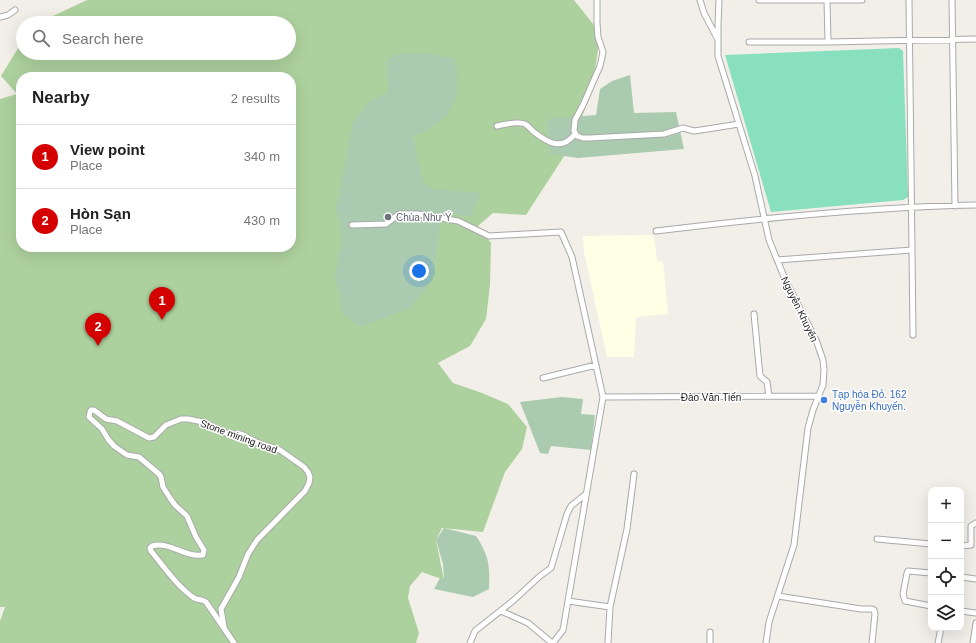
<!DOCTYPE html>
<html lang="en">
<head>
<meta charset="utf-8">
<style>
	body { margin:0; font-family:Arial,sans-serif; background:#f6f6f6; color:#222 }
	.controls { position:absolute; right:12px; bottom:12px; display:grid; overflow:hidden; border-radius:8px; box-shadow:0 4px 16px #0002 }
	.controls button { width:36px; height:36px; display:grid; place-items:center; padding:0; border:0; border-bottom:1px solid #e0e0e0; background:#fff; color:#222; font:20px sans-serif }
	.you { position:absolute; left:419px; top:271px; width:14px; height:14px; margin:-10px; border:3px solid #fff; border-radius:50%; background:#1a73e8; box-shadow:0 0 0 6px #1a73e833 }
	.badge { display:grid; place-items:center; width:26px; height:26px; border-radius:50%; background:#d40000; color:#fff; font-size:13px; font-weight:700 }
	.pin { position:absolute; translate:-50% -33px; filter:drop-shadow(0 1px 2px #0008) }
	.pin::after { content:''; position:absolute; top:21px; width:14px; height:12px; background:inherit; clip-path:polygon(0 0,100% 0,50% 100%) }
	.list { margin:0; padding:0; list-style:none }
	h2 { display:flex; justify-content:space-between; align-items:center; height:52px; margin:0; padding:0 16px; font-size:17px }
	h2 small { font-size:13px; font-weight:400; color:#767676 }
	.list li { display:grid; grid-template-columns:26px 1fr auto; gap:12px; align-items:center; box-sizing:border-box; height:64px; padding:0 16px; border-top:1px solid #e0e0e0 }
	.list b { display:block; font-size:15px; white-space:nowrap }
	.list p { margin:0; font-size:13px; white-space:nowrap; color:#767676 }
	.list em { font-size:13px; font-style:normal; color:#767676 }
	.icon { flex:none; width:22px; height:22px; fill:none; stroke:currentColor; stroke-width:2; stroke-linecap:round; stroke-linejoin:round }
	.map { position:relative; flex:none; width:976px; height:643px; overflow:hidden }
	.search { position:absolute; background:#fff; box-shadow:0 4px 16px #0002; left:16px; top:16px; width:280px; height:44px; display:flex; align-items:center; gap:10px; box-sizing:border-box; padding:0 14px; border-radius:22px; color:#767676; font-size:15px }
	.panel { position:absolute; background:#fff; box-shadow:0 4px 16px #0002; left:16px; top:72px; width:280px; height:180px; border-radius:16px }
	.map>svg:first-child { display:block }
</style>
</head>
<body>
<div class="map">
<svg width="976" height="643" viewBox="0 0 976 643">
	<rect width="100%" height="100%" fill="#f2efe9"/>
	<!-- education -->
	<path fill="#ffffe5" d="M 651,235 L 654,238 L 657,261 L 663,261 L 668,314 L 636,317 L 634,357 L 607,357 L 584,252 L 583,236 Z"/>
	<!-- forest -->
	<path fill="#add19e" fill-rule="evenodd" d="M 87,0 L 574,0 L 597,29 L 600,36 L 592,91 L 570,147 L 526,215 L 493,213 L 478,226 L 491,243 L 490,285 L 486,319 L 470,346 L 438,363 L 453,383 L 482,393 L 508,404 L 527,427 L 522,449 L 505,472 L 483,532 L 442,528 L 436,540 L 444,580 L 422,572 L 410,586 L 408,598 L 419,633 L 416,643 L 0,643 L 0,621 L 5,607 L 0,607 L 0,99 L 17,94 L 1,76 L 23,40 L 23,53 L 289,53 L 289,23 L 38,23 ZM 21,77 L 291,77 L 291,247 L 21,247 Z"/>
	<!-- cemetery -->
	<path fill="#aacbaf" d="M 425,53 L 453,58 L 458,73 L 456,98 L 446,116 L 430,129 L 413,136 L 423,183 L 433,189 L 480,193 L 471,217 L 446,212 L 439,228 L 437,251 L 430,283 L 410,308 L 360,327 L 343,314 L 335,275 L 342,237 L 336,207 L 344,171 L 353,122 L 368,103 L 388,92 L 387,60 C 398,52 413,54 425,53 Z
		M 630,75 L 634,113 L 676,112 L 684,149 L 578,158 L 550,154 L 547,119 L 596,115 L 600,89 L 612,81 Z
		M 562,397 L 583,399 L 581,414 L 595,415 L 591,450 L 551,446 L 548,454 L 540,453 L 520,402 Z
		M 444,528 L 476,536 C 489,556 490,565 489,589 L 473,597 L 434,589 L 440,578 L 444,579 L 443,564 L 436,540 Z"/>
	<!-- pitch -->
	<path fill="#88e0be" d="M 899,48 L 903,51 L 908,197 L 903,200 L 771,212 L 725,55 Z"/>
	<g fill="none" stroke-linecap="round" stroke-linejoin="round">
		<!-- minor casing -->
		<g stroke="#a9a9a9" stroke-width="7">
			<path id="minor" d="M 597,0 L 597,23 L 598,37 L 603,52 L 602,57 L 600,66 L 583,105 L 575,120 L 574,131 L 577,136 L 583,138 L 589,138 L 664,134 L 683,128 L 694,131 L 701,130 L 739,124
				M 700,0 L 704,13 L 717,38
				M 719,0 L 718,25 L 718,56 L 755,176 L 769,240 L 785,279 L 816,340 L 823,360 L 824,370 L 823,385 L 813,410 L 808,428 L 794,545 L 769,622 L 766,643
				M 759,0 L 862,0
				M 827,0 L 828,42
				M 909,0 L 913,335
				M 952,0 L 955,206
				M 0,17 L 8,15 L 15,10
				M 749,42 L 828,42 L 976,39
				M 497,126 C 505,124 517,121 525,124 C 529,126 531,130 534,132 C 548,143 562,151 575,134
				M 352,225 L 386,224 L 399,214 L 418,214 L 458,221 L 489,236 L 561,232 L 572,257 L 603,397 L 568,601 L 610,607 L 608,643
				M 656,231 C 762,218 869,207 976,205
				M 777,260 L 912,250
				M 754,314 L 760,376 L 767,382 L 769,396
				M 543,378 L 596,365
				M 603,397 L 819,396
				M 877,539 L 931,544
				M 961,546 L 971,545 L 971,526 L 976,523
				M 931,573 L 908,571 L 907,573 L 903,594 L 905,601 L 931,606
				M 961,577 L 976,579
				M 778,596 L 861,609 L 872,609 L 874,610 L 875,614 L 872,643
				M 610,607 L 627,529 L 634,474
				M 501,611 L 528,623 L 552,643
				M 961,611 L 976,613
				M 224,627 L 221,609 L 239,577 L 248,554 L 257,540 L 305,491 L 309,483 L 310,477 L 308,472 L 304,467 L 280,450 L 258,443 L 241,434 L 228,434 L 203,422 L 188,419 L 181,419 L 166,425 L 154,437 L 149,438 L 117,421 L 106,419 L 94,410 L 91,410 L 90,412 L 89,417 L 102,429 L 108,439 L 114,446 L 127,455 L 139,457 L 159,474 L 161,477 L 163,487 L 170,498 L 175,505 L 187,516 L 196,537 L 204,550 L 203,555 C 185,558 170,541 152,546 L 150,548 L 151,551 C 164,567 177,586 194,598 C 198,600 202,599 206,602 L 234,643
				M 710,632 L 710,643
				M 470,643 L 475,631 L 514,600 L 540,576 L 551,568 L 567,514 L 571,506 L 586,494
				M 553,643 L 563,630 L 568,601
				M 938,643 L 941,628
				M 973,643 L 976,623"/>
		</g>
		<!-- minor -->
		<use href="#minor" stroke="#fff" stroke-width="5"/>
	</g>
	<!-- markers -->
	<circle fill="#6b7280" stroke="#fff" stroke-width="1.5" cx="388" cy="217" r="4"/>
	<circle fill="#3f7fe0" stroke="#fff" stroke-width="1.5" cx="824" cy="400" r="4"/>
	<g text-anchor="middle" stroke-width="3" stroke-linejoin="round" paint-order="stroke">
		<!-- worship labels -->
		<g font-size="10" fill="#5b616d" stroke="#fff" text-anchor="start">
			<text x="396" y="221">Chùa Như Ý</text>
		</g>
		<!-- street labels -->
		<g font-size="10" fill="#222" stroke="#fff">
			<text transform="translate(800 309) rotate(64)" y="4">Nguyễn Khuyến</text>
			<text x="711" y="401">Đào Văn Tiến</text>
			<text transform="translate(239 436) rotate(20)" y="4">Stone mining road</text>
		</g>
		<!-- shop labels -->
		<g font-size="10" fill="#366cbe" stroke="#fff" text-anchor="start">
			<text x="832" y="398">Tạp hóa Đỏ. 162<tspan x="832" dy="12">Nguyễn Khuyến.</tspan></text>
		</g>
	</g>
</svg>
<div class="controls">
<button>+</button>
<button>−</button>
<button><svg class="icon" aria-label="locate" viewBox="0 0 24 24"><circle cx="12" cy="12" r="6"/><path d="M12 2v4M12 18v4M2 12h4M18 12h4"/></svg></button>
<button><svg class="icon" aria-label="layers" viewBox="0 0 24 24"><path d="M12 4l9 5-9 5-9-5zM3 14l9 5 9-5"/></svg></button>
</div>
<div class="you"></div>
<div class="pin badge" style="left:162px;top:320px">1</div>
<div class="pin badge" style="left:98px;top:346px">2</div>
<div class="search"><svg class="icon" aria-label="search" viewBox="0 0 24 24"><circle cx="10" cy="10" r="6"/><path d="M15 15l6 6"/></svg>Search here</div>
<section class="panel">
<h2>Nearby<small>2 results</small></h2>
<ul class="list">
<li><span class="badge">1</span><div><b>View point</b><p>Place</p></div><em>340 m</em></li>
<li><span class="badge">2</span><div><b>Hòn Sạn</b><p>Place</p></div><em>430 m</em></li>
</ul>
</section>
</div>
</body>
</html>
